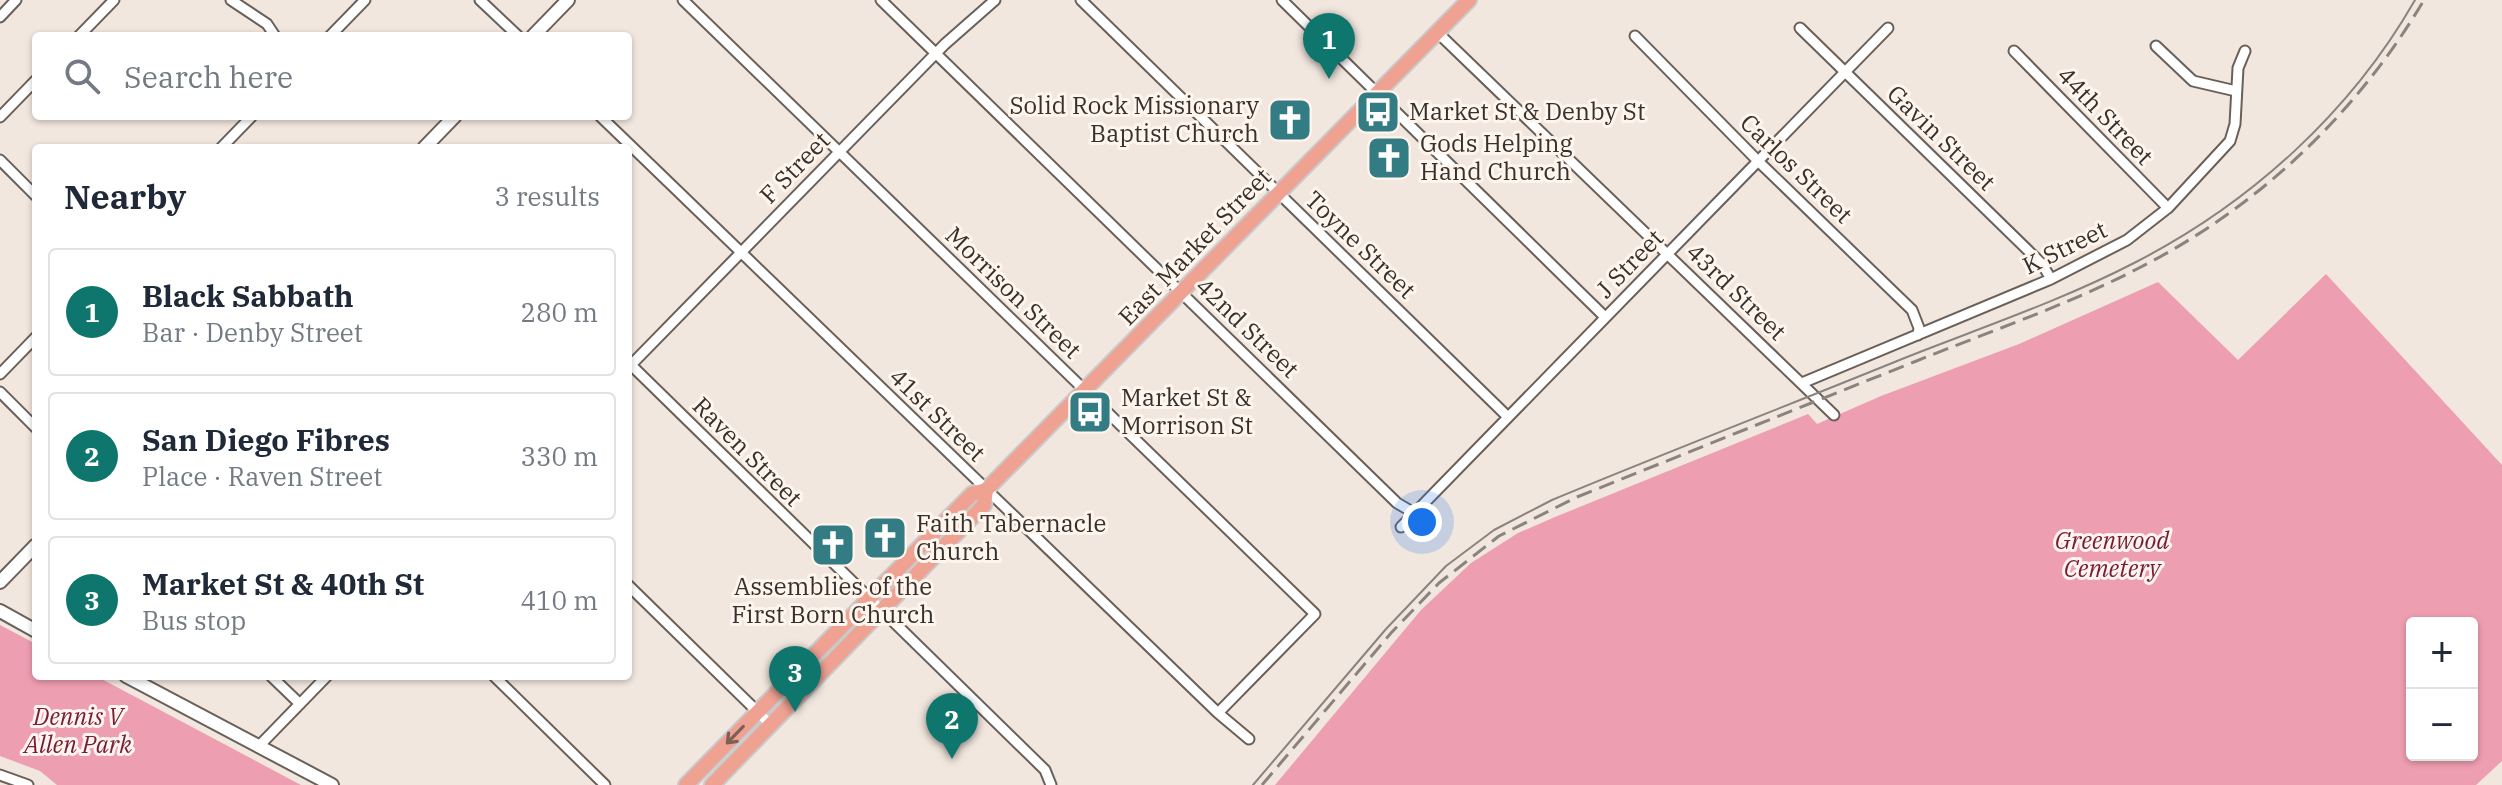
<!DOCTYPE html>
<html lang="en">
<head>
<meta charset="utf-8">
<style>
	body { margin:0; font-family:"IBM Plex Serif",serif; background:#f2f2f3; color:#1f2937 }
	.controls { position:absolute; right:24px; bottom:24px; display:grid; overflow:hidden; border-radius:8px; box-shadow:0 2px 6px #0004 }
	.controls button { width:72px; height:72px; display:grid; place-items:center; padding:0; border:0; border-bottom:2px solid #e0e1e3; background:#fff; color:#1f2937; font:40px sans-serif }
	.you { position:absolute; left:1422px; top:522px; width:28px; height:28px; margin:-20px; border:6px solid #fff; border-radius:50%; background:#1a73e8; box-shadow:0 0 0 12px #1a73e833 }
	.badge { display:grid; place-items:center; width:52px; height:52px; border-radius:50%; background:#0f766e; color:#fff; font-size:26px; font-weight:700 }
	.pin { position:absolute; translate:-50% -66px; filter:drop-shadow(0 2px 4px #0008) }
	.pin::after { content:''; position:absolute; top:42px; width:28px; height:24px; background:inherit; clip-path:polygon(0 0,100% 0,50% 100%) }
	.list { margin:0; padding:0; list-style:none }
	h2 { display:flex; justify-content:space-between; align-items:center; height:104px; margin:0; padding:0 32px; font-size:34px }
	h2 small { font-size:26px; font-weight:400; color:#747a83 }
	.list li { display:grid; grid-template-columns:52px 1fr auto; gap:24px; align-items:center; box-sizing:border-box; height:128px; margin:0 16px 16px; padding:0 16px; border:2px solid #e0e1e3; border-radius:8px }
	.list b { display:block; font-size:30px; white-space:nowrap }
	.list p { margin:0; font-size:26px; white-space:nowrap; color:#747a83 }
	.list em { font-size:26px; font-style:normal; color:#747a83 }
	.icon { flex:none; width:44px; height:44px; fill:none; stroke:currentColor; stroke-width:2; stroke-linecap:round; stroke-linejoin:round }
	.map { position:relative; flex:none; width:2502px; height:785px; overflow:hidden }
	.search { position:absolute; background:#fff; box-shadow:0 2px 6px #0004; left:32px; top:32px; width:600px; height:88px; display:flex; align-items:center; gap:20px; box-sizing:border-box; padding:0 28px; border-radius:8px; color:#747a83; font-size:30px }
	.panel { position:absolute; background:#fff; box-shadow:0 2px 6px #0004; left:32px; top:144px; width:600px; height:536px; border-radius:8px }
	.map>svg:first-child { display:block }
</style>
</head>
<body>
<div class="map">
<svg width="2502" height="785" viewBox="0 0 2502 785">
	<rect width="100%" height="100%" fill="#f2e7df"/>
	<!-- green -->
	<path fill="#ee9eb1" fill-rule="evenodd" d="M 2326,274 L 2502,465 L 2502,761 L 2476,785 L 1275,785 L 1421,610 L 1471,563 L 1518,533 L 1555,517 L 1808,414 L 1817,424 L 1881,396 L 2019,344 L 2158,282 L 2238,360 ZM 2412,623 L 2472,623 L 2472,755 L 2412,755 Z
		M 0,625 L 36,644 L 36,676 L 96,676 L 301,785 L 57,785 L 40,771 L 0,756 Z"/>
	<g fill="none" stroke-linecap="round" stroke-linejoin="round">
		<!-- minor casing -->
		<g stroke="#696059" stroke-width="13">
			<path id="minor" d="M 231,0 L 267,24 L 275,36
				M 480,0 L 518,36
				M 683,0 L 1315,614 L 1218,713
				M 881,0 L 1397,503 L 1414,513
				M 1081,0 L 1508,417
				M 1282,0 L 1605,317
				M 0,17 L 16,0
				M 1800,28 L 2042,264 L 2051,279
				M 1437,32 L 1834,415
				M 79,36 L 114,0
				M 330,36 L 365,0
				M 1635,36 L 1758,161 L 1912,310 L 1919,328 L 1918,335
				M 2156,46 L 2193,81 L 2236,91
				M 2014,51 L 2168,208
				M 600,116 L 1218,713 L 1249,739
				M 0,117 L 36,80
				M 221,148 L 252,116
				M 0,160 L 36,196
				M 628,362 L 1045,770 L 1051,785
				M 628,368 L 945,44 L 995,0
				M 0,374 L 36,337
				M 1802,383 L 2051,279 L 2127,240 L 2168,208 L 2230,141 L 2235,124 L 2238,68 L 2245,51
				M 0,392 L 36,428
				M 1401,527 L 1888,28
				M 628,585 L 771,725
				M 271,676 L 300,704
				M 494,676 L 605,785
				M 258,747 L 327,676
				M 0,775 L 28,785"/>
		</g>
		<!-- tertiary casing -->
		<g stroke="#696059" stroke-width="16">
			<path id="tertiary" d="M 533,36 L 568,0
				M 424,148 L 455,116
				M 0,582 L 36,545
				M 0,611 L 36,631
				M 126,676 L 332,785"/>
		</g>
		<!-- primary casing -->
		<g stroke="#cac9c9" stroke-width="18">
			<path id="primary" d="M 686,785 L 972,494 L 986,490 L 1469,0
				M 712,785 L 984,505 L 986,490"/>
		</g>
		<!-- minor -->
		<use href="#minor" stroke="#fff" stroke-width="9"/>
		<!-- tertiary -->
		<use href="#tertiary" stroke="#fff" stroke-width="12"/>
		<!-- primary -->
		<use href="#primary" stroke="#efa192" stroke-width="14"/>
		<!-- tram -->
		<path stroke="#8a837e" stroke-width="2" d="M 1253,785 L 1386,629 L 1446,566 L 1494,530 L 1552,500 C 1670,451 1789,405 1907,357 C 1983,327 2063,300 2136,262 C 2251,203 2351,112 2415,0"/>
		<!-- rail -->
		<path stroke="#8a837e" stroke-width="3" stroke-dasharray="16 8" stroke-linecap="butt" d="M 1262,785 L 1391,633 L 1439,583 L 1499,536 L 1577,497 C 1689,452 1801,407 1914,362 C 1988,332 2065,306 2137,269 C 2256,209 2356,115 2424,0"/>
	</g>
	<!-- one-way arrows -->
	<defs><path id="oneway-shaft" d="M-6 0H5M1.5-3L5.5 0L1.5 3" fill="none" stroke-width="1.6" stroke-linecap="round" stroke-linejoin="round" transform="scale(2)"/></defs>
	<use stroke="#7f5e56" href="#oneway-shaft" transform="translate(735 735) rotate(134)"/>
	<!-- icons -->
	<defs>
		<g id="bus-square" transform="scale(2.3)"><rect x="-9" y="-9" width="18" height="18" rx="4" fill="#347c84" stroke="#fff5ec"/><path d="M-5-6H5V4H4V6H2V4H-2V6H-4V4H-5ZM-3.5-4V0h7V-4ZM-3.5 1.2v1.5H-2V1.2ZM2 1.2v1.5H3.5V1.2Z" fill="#fff"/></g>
		<g id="church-square" transform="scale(2.3)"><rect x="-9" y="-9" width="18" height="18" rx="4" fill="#347c84" stroke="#fff5ec"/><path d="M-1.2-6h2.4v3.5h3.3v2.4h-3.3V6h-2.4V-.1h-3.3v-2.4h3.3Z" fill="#fff"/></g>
	</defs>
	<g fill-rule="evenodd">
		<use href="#bus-square" x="1378" y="112"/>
		<use href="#church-square" x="1290" y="120"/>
		<use href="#church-square" x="1389" y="158"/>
		<use href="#bus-square" x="1090" y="412"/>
		<use href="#church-square" x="885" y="538"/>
		<use href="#church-square" x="833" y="545"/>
	</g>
	<g text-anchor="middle" stroke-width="6" stroke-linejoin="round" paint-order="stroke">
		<!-- poi labels -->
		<g font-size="24" fill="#35312e" stroke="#fff5ec" text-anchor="start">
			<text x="1259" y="114" text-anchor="end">Solid Rock Missionary<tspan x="1259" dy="28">Baptist Church</tspan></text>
			<text x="1409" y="120">Market St &amp; Denby St</text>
			<text x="1420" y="152">Gods Helping<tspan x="1420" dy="28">Hand Church</tspan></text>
			<text x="1121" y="406">Market St &amp;<tspan x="1121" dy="28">Morrison St</tspan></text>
			<text x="916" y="532">Faith Tabernacle<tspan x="916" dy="28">Church</tspan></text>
			<text x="833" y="595" text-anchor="middle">Assemblies of the<tspan x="833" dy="28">First Born Church</tspan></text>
		</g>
		<!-- street labels -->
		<g font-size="24" fill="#35312e" stroke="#fff5ec">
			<text transform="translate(2105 116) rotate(46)" y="8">44th Street</text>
			<text transform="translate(1941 138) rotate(44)" y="8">Gavin Street</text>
			<text transform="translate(795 168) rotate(-46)" y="8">F Street</text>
			<text transform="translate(1796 169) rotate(44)" y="8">Carlos Street</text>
			<text transform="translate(1360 245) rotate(44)" y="8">Toyne Street</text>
			<text transform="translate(1195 247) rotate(-46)" y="8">East Market Street</text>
			<text transform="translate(2065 248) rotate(-26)" y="8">K Street</text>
			<text transform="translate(1630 264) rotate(-46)" y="8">J Street</text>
			<text transform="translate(1736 292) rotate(44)" y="8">43rd Street</text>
			<text transform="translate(1013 293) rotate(44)" y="8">Morrison Street</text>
			<text transform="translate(1247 328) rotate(44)" y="8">42nd Street</text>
			<text transform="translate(937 415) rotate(44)" y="8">41st Street</text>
			<text transform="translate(747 452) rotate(45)" y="8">Raven Street</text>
		</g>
		<!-- park labels -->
		<g font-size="24" font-style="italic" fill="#771c3c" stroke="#fff5ec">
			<text x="2112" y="549">Greenwood<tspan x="2112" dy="28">Cemetery</tspan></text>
			<text x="78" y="725">Dennis V<tspan x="78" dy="28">Allen Park</tspan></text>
		</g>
	</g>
</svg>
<div class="controls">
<button>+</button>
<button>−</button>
</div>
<div class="you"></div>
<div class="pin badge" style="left:1329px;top:79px">1</div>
<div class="pin badge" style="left:952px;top:759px">2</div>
<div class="pin badge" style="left:795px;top:712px">3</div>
<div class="search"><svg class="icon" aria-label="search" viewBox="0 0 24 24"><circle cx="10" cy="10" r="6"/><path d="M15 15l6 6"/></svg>Search here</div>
<section class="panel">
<h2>Nearby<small>3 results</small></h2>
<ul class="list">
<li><span class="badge">1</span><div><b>Black Sabbath</b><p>Bar · Denby Street</p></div><em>280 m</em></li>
<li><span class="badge">2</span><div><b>San Diego Fibres</b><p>Place · Raven Street</p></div><em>330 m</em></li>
<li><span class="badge">3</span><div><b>Market St &amp; 40th St</b><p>Bus stop</p></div><em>410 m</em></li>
</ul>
</section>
</div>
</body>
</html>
